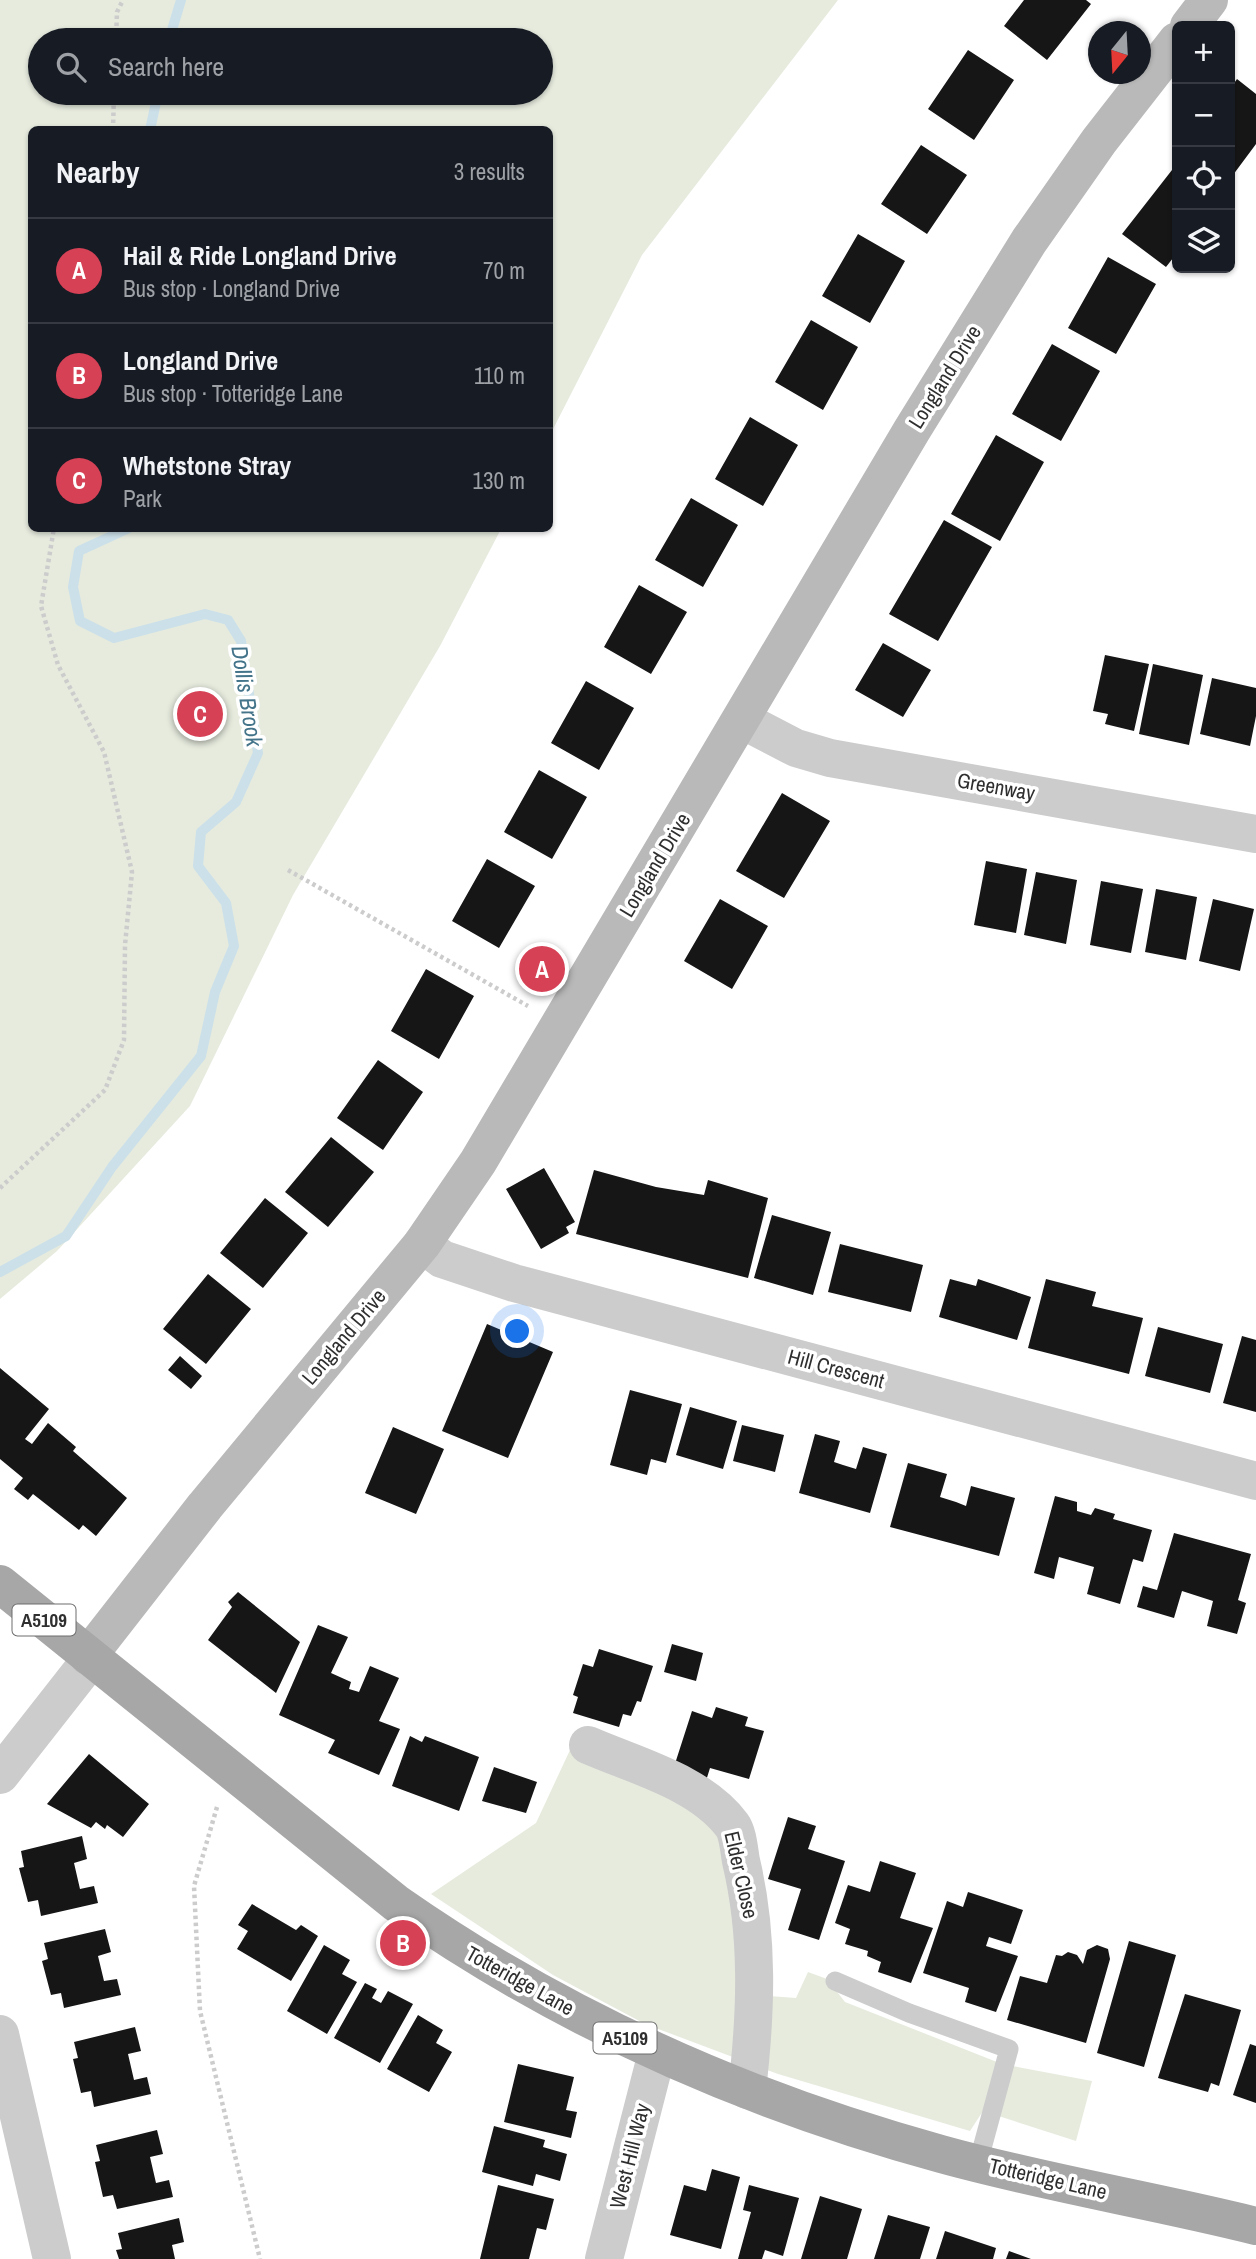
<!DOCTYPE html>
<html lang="en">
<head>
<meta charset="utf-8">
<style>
	body { margin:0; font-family:"Archivo Narrow",sans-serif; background:#20242c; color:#f1f3f6 }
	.controls { position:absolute; right:21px; top:21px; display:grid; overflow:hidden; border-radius:10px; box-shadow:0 2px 5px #0004 }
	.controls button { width:63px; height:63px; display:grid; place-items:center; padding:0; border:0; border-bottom:2px solid #363941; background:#171b24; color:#f1f3f6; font:35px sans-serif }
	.compass { position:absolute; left:1088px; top:21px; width:63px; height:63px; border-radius:50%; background:#171b24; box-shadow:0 2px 5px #0004; rotate:198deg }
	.you { position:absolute; left:518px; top:1332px; width:24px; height:24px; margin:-18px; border:5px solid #fff; border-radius:50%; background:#1a73e8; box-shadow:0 0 0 10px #1a73e833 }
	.badge { display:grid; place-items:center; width:46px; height:46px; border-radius:50%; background:#d64156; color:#fff; font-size:23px; font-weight:700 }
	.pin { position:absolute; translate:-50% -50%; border:4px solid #fff; box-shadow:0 2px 7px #0006 }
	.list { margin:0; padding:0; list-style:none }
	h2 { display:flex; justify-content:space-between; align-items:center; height:91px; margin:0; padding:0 28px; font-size:30px }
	h2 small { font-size:23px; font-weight:400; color:#9ea1a6 }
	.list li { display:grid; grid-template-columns:46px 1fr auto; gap:21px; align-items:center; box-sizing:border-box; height:105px; padding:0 28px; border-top:2px solid #363941 }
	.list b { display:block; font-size:26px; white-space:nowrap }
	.list p { margin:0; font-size:23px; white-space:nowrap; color:#9ea1a6 }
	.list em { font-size:23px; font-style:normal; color:#9ea1a6 }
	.icon { flex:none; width:38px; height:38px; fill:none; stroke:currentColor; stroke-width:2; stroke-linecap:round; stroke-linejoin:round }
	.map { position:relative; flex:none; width:1256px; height:2259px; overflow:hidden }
	.search { position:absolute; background:#171b24; box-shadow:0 2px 5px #0004; left:28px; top:28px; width:525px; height:77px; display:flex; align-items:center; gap:18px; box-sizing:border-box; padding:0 24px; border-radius:38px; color:#9ea1a6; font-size:26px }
	.panel { position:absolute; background:#171b24; box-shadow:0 2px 5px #0004; left:28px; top:126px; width:525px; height:406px; border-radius:10px }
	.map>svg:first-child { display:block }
</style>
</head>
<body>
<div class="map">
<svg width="1256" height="2259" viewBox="0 0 1256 2259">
	<rect width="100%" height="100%" fill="#fff"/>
	<!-- green -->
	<path fill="#e6ebde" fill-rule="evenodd" d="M 0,0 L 838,0 L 642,255 L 550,435 L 550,130 L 32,130 L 32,528 L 501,529 L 440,646 L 293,895 L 190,1106 L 57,1251 L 0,1299 ZM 40,40 L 541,40 L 541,93 L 40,93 Z
		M 570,1750 L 690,1802 L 719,1835 L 769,1996 L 796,1998 L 808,1972 L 827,1979 L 845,2002 L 1002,2064 L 1092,2081 L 1076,2141 L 983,2111 L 970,2131 L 778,2074 L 645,2024 L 553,1975 L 431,1894 L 536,1823 Z"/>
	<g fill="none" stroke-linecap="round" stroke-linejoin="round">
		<!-- stream -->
		<path stroke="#cce0e9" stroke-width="10" d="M 169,40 L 181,0
			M 150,130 L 158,93
			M 0,1272 L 66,1236 L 112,1167 L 201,1056 L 215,992 L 234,946 L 226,903 L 198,866 L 201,832 L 236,802 L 258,753 L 241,641 L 228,620 L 205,614 L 114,638 L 80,621 L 73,587 L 79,551 L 129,528"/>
	</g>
	<!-- building -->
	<path fill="#161616" d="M 1024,0 L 1086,0 L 1091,4 L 1047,60 L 1004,26 Z
		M 968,50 L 1014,80 L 974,140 L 928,109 Z
		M 1237,79 L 1256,94 L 1256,144 L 1230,179 L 1230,89 Z
		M 921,145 L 967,175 L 927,234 L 881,204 Z
		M 1172,170 L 1177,174 L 1177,253 L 1166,267 L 1122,234 Z
		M 858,234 L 905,261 L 870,323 L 822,296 Z
		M 1108,257 L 1156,284 L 1116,354 L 1068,328 Z
		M 811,320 L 858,347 L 823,410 L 775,382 Z
		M 1052,344 L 1100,371 L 1061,441 L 1012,414 Z
		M 750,417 L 798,445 L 763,506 L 715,479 Z
		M 996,435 L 1044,462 L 1000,541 L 951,514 Z
		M 691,498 L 738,525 L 703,587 L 655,560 Z
		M 944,520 L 992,547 L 938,641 L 889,614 Z
		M 639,585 L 687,612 L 651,674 L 604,647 Z
		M 883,643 L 931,670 L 903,717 L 855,690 Z
		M 1105,655 L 1149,664 L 1134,731 L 1105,724 L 1108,714 L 1093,711 Z
		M 1153,664 L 1203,675 L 1189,745 L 1139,734 Z
		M 1212,678 L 1256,688 L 1256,716 L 1250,746 L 1200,734 Z
		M 586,681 L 634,708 L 599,770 L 551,743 Z
		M 539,770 L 587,797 L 552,859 L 504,832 Z
		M 782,793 L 830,821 L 784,898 L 736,871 Z
		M 487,859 L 535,886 L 499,948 L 452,921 Z
		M 986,861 L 1027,869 L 1016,933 L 974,925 Z
		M 1036,872 L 1077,880 L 1066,944 L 1024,935 Z
		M 1101,881 L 1143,889 L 1131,953 L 1090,945 Z
		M 1156,889 L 1197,897 L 1186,960 L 1145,952 Z
		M 720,899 L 768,926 L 732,989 L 684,961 Z
		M 1213,899 L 1254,909 L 1240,971 L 1199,961 Z
		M 426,969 L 474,996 L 439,1059 L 391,1031 Z
		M 378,1060 L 423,1092 L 383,1150 L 337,1118 Z
		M 331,1137 L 374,1172 L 328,1227 L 285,1192 Z
		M 544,1168 L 575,1222 L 566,1227 L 569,1233 L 541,1249 L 506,1189 Z
		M 594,1170 L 656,1187 L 704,1195 L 708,1180 L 768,1198 L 748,1278 L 576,1234 Z
		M 265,1198 L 308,1233 L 263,1288 L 220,1253 Z
		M 772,1215 L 831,1232 L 813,1295 L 754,1278 Z
		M 840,1244 L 923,1265 L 911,1312 L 828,1292 Z
		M 208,1274 L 251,1309 L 206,1364 L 163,1329 Z
		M 950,1279 L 976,1286 L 978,1279 L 1031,1297 L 1017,1340 L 939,1317 Z
		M 1046,1279 L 1096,1292 L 1092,1306 L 1143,1318 L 1129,1374 L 1028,1348 Z
		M 487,1324 L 553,1352 L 508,1458 L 442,1431 Z
		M 1158,1327 L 1223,1344 L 1210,1393 L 1145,1376 Z
		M 1242,1336 L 1256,1340 L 1256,1412 L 1223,1403 Z
		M 180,1356 L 202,1376 L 191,1389 L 168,1370 Z
		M 0,1368 L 49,1409 L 25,1439 L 32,1444 L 48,1423 L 76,1447 L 73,1451 L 127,1498 L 96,1536 L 83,1525 L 79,1530 L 33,1494 L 28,1500 L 14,1489 L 23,1478 L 0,1459 Z
		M 630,1390 L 682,1404 L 666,1463 L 651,1459 L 647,1475 L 610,1465 Z
		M 690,1407 L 737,1421 L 723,1469 L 676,1455 Z
		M 742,1425 L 784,1435 L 775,1472 L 733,1461 Z
		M 393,1427 L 444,1449 L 416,1514 L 365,1493 Z
		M 815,1434 L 840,1441 L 834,1462 L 843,1465 L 856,1469 L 863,1447 L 887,1454 L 870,1513 L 799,1493 Z
		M 908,1463 L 947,1474 L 940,1497 L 956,1502 L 966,1506 L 971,1486 L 1015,1498 L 999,1556 L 890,1527 Z
		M 1055,1496 L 1077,1502 L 1077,1511 L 1091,1515 L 1095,1508 L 1115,1514 L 1113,1519 L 1152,1530 L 1143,1562 L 1133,1559 L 1120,1604 L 1087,1594 L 1094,1567 L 1059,1557 L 1054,1579 L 1034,1573 Z
		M 1174,1533 L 1251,1554 L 1238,1600 L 1246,1603 L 1237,1634 L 1207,1626 L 1213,1601 L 1182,1591 L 1174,1618 L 1137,1607 L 1143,1586 L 1157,1590 Z
		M 238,1592 L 300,1642 L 276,1693 L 208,1640 L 232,1607 L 228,1602 Z
		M 318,1625 L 348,1637 L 331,1673 L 351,1682 L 349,1689 L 359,1692 L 370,1666 L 399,1678 L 379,1721 L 400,1729 L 379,1775 L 328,1753 L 335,1740 L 279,1715 Z
		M 672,1644 L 703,1653 L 696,1681 L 664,1672 Z
		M 599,1649 L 653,1666 L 641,1702 L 637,1701 L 631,1716 L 623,1714 L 619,1727 L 573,1713 L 578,1697 L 573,1695 L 583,1664 L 593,1667 Z
		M 716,1707 L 748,1717 L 745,1726 L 764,1731 L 749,1779 L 710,1768 L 705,1784 L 672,1773 L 692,1711 L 712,1718 Z
		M 410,1736 L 422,1742 L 425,1736 L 479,1757 L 459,1811 L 392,1786 Z
		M 89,1754 L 149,1804 L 123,1837 L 107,1825 L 105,1829 L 96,1822 L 91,1828 L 47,1804 Z
		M 494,1767 L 537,1782 L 526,1813 L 482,1801 Z
		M 788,1817 L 816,1826 L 808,1849 L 845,1861 L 819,1940 L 788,1930 L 801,1889 L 768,1879 Z
		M 82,1836 L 87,1859 L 74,1863 L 80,1889 L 94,1886 L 98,1903 L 41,1916 L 38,1900 L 28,1902 L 19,1868 L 24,1867 L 21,1851 Z
		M 880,1861 L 916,1873 L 900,1918 L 933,1928 L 911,1983 L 878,1972 L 881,1962 L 867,1956 L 868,1951 L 845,1944 L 850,1929 L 835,1923 L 848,1885 L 870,1892 Z
		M 968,1892 L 1023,1910 L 1011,1944 L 989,1937 L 986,1946 L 1018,1956 L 996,2012 L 965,2002 L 969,1988 L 923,1973 L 947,1901 L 963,1907 Z
		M 252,1904 L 296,1930 L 301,1925 L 318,1936 L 291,1981 L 237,1949 L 248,1931 L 238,1925 Z
		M 105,1929 L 111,1952 L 98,1956 L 104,1981 L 117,1979 L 121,1995 L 64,2008 L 61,1993 L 51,1995 L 42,1961 L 48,1959 L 44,1943 Z
		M 1129,1941 L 1176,1955 L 1144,2067 L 1097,2053 Z
		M 324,1945 L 350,1960 L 342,1974 L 357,1982 L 327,2034 L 287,2011 Z
		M 1097,1945 L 1108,1949 L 1110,1959 L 1086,2043 L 1007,2020 L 1020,1976 L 1047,1983 L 1056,1955 L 1062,1956 L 1068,1952 L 1077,1955 L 1083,1964 L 1087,1950 Z
		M 365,1983 L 377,1989 L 372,1998 L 381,2003 L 388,1991 L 413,2004 L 380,2063 L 334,2038 Z
		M 1185,1994 L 1241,2010 L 1219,2086 L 1211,2083 L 1208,2092 L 1158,2078 Z
		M 418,2015 L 443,2030 L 436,2043 L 452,2052 L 429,2092 L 387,2069 Z
		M 135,2027 L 141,2051 L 128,2054 L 134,2080 L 147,2077 L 151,2094 L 94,2107 L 91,2091 L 81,2093 L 73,2059 L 78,2058 L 74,2042 Z
		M 1250,2044 L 1256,2046 L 1256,2103 L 1233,2095 Z
		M 518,2064 L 574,2077 L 566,2110 L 577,2112 L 571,2138 L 504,2122 Z
		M 494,2126 L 545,2140 L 543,2147 L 567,2154 L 560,2181 L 536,2174 L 533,2186 L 482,2172 Z
		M 157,2130 L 163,2154 L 150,2157 L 156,2183 L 169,2180 L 173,2197 L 117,2209 L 113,2195 L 103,2197 L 95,2162 L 100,2161 L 96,2145 Z
		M 712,2169 L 740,2177 L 721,2249 L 670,2235 L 684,2185 L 706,2191 Z
		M 498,2185 L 554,2199 L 546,2230 L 537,2228 L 529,2259 L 480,2259 Z
		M 749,2185 L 799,2198 L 783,2256 L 765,2250 L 762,2259 L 738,2259 L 751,2212 L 743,2210 Z
		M 820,2196 L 862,2209 L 847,2259 L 801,2259 Z
		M 888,2215 L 930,2227 L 920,2259 L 874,2259 Z
		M 179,2218 L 184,2242 L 172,2245 L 175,2259 L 119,2259 L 116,2250 L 122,2249 L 118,2233 Z
		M 945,2231 L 996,2248 L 993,2259 L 936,2259 Z
		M 1009,2251 L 1031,2259 L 1006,2259 Z"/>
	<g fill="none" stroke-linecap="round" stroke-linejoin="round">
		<!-- path -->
		<path stroke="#ccc" stroke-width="4.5" stroke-dasharray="3.5 3.5" stroke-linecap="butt" d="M 116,40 L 117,12 L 123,0
			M 113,130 L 114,93
			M 288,870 L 528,1006
			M 0,1188 L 105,1090 L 124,1040 L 125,945 L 132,872 L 104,752 L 58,665 L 41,606 L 54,528
			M 217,1807 L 194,1886 L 200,2011 L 260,2259"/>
		<!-- lane -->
		<path stroke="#ccc" stroke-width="19" d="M 835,1981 L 909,2013 L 1009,2049 L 978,2163"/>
		<!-- street -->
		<path stroke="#ccc" stroke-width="38" d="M 742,720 L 796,748 L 830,758 L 1256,834
			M 422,1244 L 442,1259 L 514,1283 L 1256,1481
			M 588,1745 C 636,1766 700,1782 732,1825 C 738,1833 739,1850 741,1861 C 759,1936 756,2013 747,2090
			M 0,1775 L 91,1659
			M 0,2034 L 52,2259
			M 604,2259 L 657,2053"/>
		<!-- secondary -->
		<path stroke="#b9b9b9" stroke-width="38" d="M 1189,26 L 1209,0
			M 88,1656 L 205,1506 L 422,1244 L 478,1162 L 912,430 L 1029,241 L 1099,141 L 1177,41"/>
		<!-- primary -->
		<path stroke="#a7a7a7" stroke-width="38" d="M 0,1584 L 396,1903 C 562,2019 747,2101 941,2154 C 1045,2183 1152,2200 1256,2226"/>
	</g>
	<g text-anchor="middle" stroke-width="7" stroke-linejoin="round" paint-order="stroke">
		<!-- shield labels -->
		<g fill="#fff" stroke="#6d6d6d" stroke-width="2">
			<rect x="12.5" y="1604.5" width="63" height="31" rx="5"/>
			<rect x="593.5" y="2022.5" width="63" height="31" rx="5"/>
		</g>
		<g font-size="19" font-weight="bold" fill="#2f2f2f">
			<text x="44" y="1627">A5109</text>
			<text x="625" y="2045">A5109</text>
		</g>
		<!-- street labels -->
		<g font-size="21" fill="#2f2f2f" stroke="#fff">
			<text transform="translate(945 377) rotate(-58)" y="7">Longland Drive</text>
			<text transform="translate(996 787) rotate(10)" y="7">Greenway</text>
			<text transform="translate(655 865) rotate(-59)" y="7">Longland Drive</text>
			<text transform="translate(344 1337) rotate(-50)" y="7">Longland Drive</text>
			<text transform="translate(836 1369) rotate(15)" y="7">Hill Crescent</text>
			<text transform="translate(741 1875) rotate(77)" y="7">Elder Close</text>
			<text transform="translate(520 1981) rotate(29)" y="7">Totteridge Lane</text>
			<text transform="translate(630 2156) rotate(-76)" y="7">West Hill Way</text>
			<text transform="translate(1048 2179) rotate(13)" y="7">Totteridge Lane</text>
		</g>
		<!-- water labels -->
		<g font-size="23" font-style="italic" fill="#44748a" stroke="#fff">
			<text transform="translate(247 696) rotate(81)" y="8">Dollis Brook</text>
		</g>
	</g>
</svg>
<div class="controls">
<button>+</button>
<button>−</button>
<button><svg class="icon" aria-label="locate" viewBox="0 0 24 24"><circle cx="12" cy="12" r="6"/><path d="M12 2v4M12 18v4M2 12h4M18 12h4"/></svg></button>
<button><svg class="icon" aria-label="layers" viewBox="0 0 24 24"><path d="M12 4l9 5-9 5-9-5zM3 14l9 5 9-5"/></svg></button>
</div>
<svg class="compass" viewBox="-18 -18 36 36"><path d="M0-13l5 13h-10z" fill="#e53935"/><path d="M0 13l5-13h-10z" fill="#9ea1a6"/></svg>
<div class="you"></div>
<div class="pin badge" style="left:542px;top:969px">A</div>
<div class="pin badge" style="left:403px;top:1943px">B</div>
<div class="pin badge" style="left:200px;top:714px">C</div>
<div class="search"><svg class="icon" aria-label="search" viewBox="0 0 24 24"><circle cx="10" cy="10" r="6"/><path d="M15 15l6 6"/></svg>Search here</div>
<section class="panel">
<h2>Nearby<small>3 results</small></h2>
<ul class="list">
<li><span class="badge">A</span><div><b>Hail &amp; Ride Longland Drive</b><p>Bus stop · Longland Drive</p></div><em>70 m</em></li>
<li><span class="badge">B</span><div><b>Longland Drive</b><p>Bus stop · Totteridge Lane</p></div><em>110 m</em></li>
<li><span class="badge">C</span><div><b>Whetstone Stray</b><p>Park</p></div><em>130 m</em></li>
</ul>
</section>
</div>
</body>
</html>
